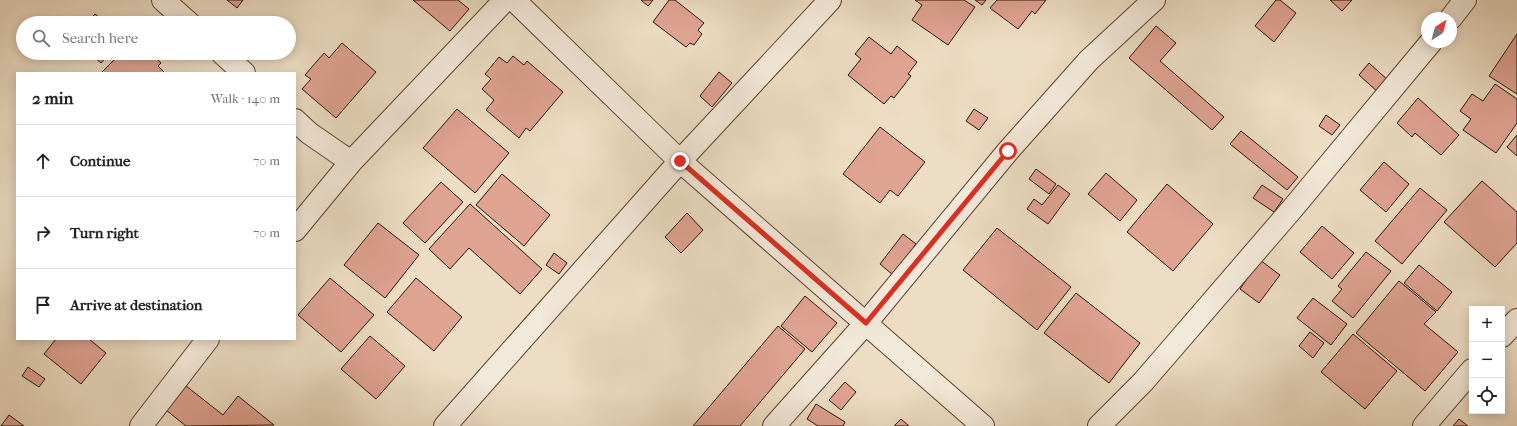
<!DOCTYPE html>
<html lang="en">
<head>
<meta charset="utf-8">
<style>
	body { margin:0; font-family:"IM FELL French Canon",serif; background:#f2f2f2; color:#202124 }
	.controls { position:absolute; right:12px; bottom:12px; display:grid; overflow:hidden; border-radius:0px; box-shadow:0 2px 10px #0003 }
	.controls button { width:36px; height:36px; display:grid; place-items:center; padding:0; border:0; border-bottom:1px solid #e0e0e0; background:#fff; color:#202124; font:20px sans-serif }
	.compass { position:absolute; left:1421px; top:12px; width:36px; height:36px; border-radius:50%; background:#fff; box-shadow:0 2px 10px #0003; rotate:36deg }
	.stop { position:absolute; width:12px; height:12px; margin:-9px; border:3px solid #d93025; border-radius:50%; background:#fff }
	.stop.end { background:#d93025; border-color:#fff; box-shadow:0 1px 4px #0008 }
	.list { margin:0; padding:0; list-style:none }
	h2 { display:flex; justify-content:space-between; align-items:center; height:52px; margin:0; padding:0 16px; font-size:17px }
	h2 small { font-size:13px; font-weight:400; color:#757577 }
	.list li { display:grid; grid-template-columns:26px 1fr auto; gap:12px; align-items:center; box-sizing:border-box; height:72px; padding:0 16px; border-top:1px solid #e0e0e0 }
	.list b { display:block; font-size:15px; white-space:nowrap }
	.list em { font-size:13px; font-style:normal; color:#757577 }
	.icon { flex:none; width:22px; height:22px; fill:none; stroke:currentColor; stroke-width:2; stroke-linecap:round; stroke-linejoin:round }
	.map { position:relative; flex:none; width:1517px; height:426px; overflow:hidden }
	.search { position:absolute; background:#fff; box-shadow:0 2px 10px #0003; left:16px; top:16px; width:280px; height:44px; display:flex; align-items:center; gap:10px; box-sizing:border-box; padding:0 14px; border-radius:22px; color:#757577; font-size:15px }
	.panel { position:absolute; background:#fff; box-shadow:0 2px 10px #0003; left:16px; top:72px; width:280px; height:268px; border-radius:0px }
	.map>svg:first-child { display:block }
</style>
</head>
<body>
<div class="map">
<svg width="1517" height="426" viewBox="0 0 1517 426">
	<rect width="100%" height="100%" fill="#edddc4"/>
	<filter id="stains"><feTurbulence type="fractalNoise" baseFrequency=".005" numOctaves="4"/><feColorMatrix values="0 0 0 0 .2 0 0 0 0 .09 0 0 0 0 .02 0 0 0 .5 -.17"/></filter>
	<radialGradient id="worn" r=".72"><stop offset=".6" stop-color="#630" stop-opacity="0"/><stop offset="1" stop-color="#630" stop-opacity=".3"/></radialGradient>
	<!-- building -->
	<path fill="#dfa392" stroke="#2e1005" d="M 227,0 L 243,0 L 237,8 Z
		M 413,0 L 458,0 L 469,9 L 450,31 Z
		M 641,0 L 653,0 L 648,6 Z
		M 669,0 L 675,0 L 704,23 L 698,30 L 702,34 L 694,45 L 690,43 L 686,47 L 653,22 Z
		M 915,0 L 964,0 L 975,7 L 948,45 L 912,20 L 922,5 Z
		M 975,0 L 986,0 L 982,5 Z
		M 997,0 L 1046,0 L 1035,14 L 1032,11 L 1018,29 L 990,8 Z
		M 1276,0 L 1280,0 L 1296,13 L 1274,42 L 1255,26 Z
		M 1330,0 L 1352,0 L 1342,11 Z
		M 95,14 L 106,23 L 87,23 Z
		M 1156,26 L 1176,43 L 1160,61 L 1224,117 L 1212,130 L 1129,58 Z
		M 1517,34 L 1517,94 L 1489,76 Z
		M 869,37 L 891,54 L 897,46 L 917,62 L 908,74 L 911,76 L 894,98 L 891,96 L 884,104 L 848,75 L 861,59 L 855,54 Z
		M 342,43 L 376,72 L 336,118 L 302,89 L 311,79 L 305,75 L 324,53 L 329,58 Z
		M 90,53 L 110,53 L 101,63 Z
		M 121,53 L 145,53 L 149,57 L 152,54 L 161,63 L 158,66 L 165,73 L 101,73 Z
		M 513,56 L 524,65 L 527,61 L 563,92 L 530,131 L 526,128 L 519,138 L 486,110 L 494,100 L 482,89 L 491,79 L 485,74 L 499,57 L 507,63 Z
		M 1369,63 L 1389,81 L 1379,93 L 1359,75 Z
		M 719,72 L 732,83 L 712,107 L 700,96 Z
		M 1495,84 L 1517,99 L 1517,123 L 1496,153 L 1463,130 L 1471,119 L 1460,111 L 1472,94 L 1483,101 Z
		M 1418,98 L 1459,135 L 1441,155 L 1415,133 L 1412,137 L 1397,123 Z
		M 457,109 L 509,153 L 475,193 L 423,148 Z
		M 974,109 L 988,118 L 979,130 L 966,121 Z
		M 1326,115 L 1340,125 L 1332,135 L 1319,126 Z
		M 880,127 L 925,162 L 898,196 L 890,190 L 880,203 L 843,174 Z
		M 1241,131 L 1298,177 L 1287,190 L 1230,144 Z
		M 1517,135 L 1517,156 L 1507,147 Z
		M 1384,162 L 1409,184 L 1386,212 L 1360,190 Z
		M 1036,169 L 1056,184 L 1049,194 L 1029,179 Z
		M 1106,173 L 1137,200 L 1120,221 L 1088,194 Z
		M 502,174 L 550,215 L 524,246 L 476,205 Z
		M 1482,181 L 1517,212 L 1517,243 L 1495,267 L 1444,222 Z
		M 441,182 L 463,202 L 425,243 L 403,223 Z
		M 1167,184 L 1213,224 L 1173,271 L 1127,232 Z
		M 1058,185 L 1070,194 L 1048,224 L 1027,209 L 1034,199 L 1042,205 Z
		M 1262,185 L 1283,199 L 1274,212 L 1253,198 Z
		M 1420,188 L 1447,210 L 1402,264 L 1375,241 Z
		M 470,204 L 542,269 L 520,294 L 469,248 L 450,269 L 429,249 Z
		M 687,213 L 703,230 L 681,253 L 665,237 Z
		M 378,223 L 419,255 L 385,298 L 344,265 Z
		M 1322,226 L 1354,253 L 1332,279 L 1300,252 Z
		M 997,228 L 1071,287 L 1037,330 L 963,270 Z
		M 903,234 L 916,244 L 893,275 L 880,264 Z
		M 1366,252 L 1391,271 L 1353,318 L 1332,301 L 1342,289 L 1338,286 Z
		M 554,253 L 567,263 L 559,274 L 546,265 Z
		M 1260,260 L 1280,275 L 1259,303 L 1240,289 Z
		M 1419,265 L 1452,292 L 1437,311 L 1404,283 Z
		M 330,278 L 374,315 L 341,352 L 298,315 Z
		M 416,278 L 462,317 L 434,351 L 387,312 Z
		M 1399,281 L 1436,312 L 1424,324 L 1458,352 L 1425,391 L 1356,333 Z
		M 1076,293 L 1140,343 L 1109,383 L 1044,333 Z
		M 805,296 L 837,323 L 812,352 L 781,326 Z
		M 1313,298 L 1347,324 L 1331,345 L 1297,318 Z
		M 778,326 L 805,349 L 740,426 L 693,426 Z
		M 1310,332 L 1324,343 L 1313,358 L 1299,346 Z
		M 1353,334 L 1397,371 L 1365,409 L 1321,372 Z
		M 370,336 L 405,366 L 376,399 L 341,369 Z
		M 56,339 L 89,339 L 106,353 L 81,384 L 44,354 Z
		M 28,367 L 45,379 L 39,387 L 22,376 Z
		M 181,382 L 223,415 L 238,396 L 274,425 L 186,426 L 161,406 Z
		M 845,382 L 856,392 L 841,410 L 829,400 Z
		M 816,404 L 845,422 L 843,426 L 818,426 L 807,419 Z
		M 9,415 L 24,426 L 1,426 Z
		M 901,419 L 909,426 L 894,426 Z
		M 1459,419 L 1468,426 L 1453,426 Z"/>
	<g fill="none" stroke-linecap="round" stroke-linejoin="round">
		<!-- minor casing -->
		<g stroke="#5e4335" stroke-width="24">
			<path id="minor" d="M 163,0 L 189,23
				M 514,0 L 680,161 L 983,426
				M 1451,18 L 1465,0
				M 222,53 L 244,73
				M 295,120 L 309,133 L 351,162
				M 295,230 L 351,162 L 505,0
				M 1502,336 L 1517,320
				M 141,426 L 208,339
				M 445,426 L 680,161 L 830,0
				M 774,426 L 866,323 L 1008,151 L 1089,60 L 1154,0
				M 1099,426 L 1143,382 L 1293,208 L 1431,42
				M 1424,426 L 1472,370"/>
		</g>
		<!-- minor -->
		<use href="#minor" stroke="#f3e9d9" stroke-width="22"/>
	</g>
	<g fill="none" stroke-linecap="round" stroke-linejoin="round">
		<!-- route -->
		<path stroke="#d93025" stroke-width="5" d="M 680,161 L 866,323 L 1008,151"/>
	</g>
	<rect width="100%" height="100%" filter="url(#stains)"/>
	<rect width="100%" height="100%" fill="url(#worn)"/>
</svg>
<div class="controls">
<button>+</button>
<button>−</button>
<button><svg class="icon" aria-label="locate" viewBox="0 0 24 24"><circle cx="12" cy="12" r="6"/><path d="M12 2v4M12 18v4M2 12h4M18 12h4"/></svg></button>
</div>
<svg class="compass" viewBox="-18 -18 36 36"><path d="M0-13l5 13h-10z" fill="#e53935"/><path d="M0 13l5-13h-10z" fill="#757577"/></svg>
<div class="stop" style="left:1008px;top:151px"></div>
<div class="stop end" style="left:680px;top:161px"></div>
<div class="search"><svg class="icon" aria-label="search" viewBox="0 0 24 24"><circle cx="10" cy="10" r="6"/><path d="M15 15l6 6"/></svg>Search here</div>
<section class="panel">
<h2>2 min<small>Walk · 140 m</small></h2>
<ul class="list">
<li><svg class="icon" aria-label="ahead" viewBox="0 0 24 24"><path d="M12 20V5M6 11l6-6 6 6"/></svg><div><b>Continue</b></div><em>70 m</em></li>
<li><svg class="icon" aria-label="right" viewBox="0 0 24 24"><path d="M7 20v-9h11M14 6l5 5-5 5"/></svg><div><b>Turn right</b></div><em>70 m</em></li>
<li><svg class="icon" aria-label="arrive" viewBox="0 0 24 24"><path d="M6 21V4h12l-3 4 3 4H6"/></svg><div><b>Arrive at destination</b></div></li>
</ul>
</section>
</div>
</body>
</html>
